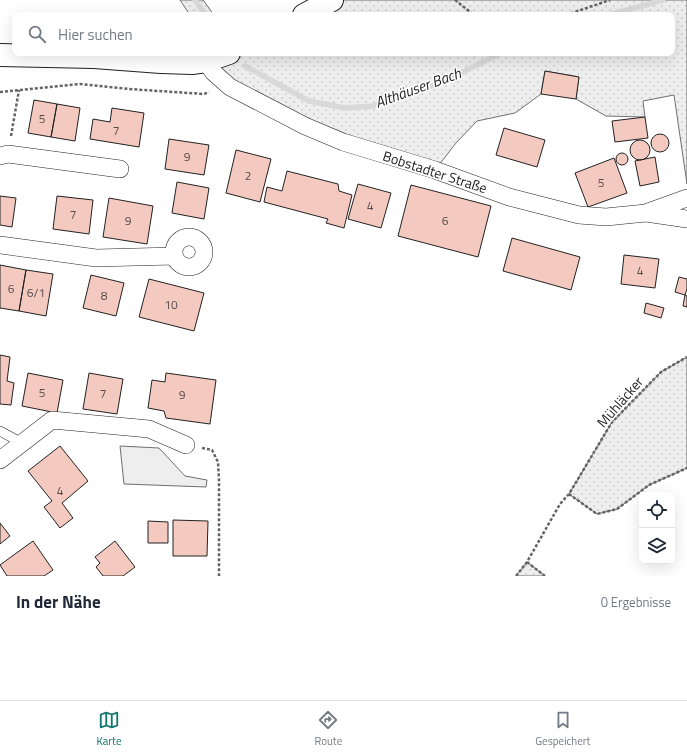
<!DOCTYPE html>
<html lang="de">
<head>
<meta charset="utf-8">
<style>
	body { margin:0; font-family:"Titillium Web",sans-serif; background:#f6f6f7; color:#1f2937 }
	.controls { position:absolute; right:12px; bottom:12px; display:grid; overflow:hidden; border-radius:8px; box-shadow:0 4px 16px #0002 }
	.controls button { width:36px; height:36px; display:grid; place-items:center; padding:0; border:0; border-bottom:1px solid #e0e1e3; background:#fff; color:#1f2937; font:20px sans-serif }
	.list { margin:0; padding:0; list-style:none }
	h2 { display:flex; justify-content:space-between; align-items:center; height:52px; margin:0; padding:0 16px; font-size:17px }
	h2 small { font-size:13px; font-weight:400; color:#747a83 }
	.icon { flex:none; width:22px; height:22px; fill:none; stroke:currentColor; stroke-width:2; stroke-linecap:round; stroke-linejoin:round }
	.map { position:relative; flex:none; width:687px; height:576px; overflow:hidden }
	.search { position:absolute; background:#fff; box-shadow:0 4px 16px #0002; left:12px; right:12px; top:12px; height:44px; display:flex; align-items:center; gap:10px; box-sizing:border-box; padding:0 14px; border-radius:8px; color:#747a83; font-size:15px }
	.sheet { height:124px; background:#fff }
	nav { display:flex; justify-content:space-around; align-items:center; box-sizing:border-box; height:56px; border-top:1px solid #e0e1e3; background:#fff; font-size:11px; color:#747a83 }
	nav a { display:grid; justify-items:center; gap:2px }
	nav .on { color:#0f766e }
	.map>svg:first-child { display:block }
</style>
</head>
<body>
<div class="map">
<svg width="687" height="576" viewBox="0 0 687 576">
	<defs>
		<pattern id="grass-dots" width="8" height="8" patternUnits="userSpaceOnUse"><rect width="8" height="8" fill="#eee"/><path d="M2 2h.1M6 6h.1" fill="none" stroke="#ccc" stroke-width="1.8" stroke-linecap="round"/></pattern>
	</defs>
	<rect width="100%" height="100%" fill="#fff"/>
	<!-- grass -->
	<path fill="url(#grass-dots)" stroke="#6f6f6f" d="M 180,0 L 203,0 L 214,15 L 190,15 Z
		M 332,0 L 687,0 L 687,184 L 674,95 L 643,101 L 645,117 L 606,116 L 576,99 L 579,77 L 545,71 L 541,94 L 515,113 L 477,121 L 456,143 L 435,170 L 230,87 L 207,53 L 672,53 L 672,15 L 304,15 Z
		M 687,357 L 687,468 L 649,485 L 617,509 L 597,514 L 569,494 L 612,422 L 661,372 Z
		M 527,562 L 545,576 L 516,576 Z"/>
	<!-- park -->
	<path fill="#eee" stroke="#6f6f6f" d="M 120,446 L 159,448 L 185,476 L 207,480 L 206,487 L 124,484 Z"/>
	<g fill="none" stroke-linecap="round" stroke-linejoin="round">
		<!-- stream -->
		<path stroke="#d9d9d9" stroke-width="5.5" d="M 195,0 L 206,15
			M 609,15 L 663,0
			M 245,66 L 309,101 L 345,108 L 373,106 L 445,81 L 501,53"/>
	</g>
	<!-- building -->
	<path fill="#f3c9c0" stroke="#222" d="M 545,71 L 579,77 L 576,99 L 541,94 Z
		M 34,100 L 57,104 L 51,137 L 28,133 Z
		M 57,104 L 80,108 L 75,141 L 51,137 Z
		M 112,108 L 144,113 L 139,147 L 90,139 L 93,119 L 110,122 Z
		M 645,117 L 648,138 L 615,142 L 612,121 Z
		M 504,128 L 545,140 L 537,167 L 496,155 Z
		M651 143a9 9 0 1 1 18 0a9 9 0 1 1-18 0Z
		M 169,139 L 209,145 L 204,175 L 165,169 Z
		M630 150a10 10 0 1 1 20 0a10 10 0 1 1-20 0Z
		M 236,150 L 271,159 L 260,202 L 226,193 Z
		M616 159a6 6 0 1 1 12 0a6 6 0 1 1-12 0Z
		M 655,157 L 659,182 L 640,186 L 635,161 Z
		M 614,158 L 627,193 L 588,207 L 575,173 Z
		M 287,171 L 338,184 L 339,191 L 352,195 L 344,228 L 326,223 L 328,219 L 264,202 L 267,187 L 282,191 Z
		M 177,182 L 209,188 L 204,219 L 172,213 Z
		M 358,184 L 391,193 L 381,228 L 348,219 Z
		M 411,185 L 491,206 L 478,257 L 398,236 Z
		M 0,196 L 16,198 L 12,227 L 0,225 Z
		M 57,196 L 93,200 L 89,234 L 53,229 Z
		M 109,198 L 153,206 L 147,244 L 103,237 Z
		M 512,238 L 580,257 L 571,290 L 503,271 Z
		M 624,255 L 659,259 L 655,288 L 621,284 Z
		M 0,265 L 26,270 L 19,311 L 0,308 Z
		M 26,270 L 53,274 L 46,316 L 19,311 Z
		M 91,275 L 124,283 L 116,316 L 83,308 Z
		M 679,277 L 687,279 L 687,289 L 685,295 L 675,292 Z
		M 149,279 L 204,293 L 194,331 L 139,317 Z
		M 685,295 L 687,296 L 687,307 L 683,306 Z
		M 646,303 L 664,308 L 661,318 L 644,313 Z
		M 0,355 L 10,357 L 7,381 L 14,383 L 11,405 L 0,404 Z
		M 28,373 L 63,380 L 57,413 L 22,406 Z
		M 89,373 L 123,379 L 117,414 L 83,409 Z
		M 166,373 L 216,380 L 210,424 L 166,418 L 164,411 L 148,408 L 152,380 L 165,382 Z
		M 60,446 L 88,481 L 62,503 L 73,518 L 60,528 L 44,507 L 52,501 L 28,471 Z
		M 173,520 L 208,521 L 207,556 L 173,556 Z
		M 148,521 L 168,522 L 168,543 L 148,543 Z
		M 0,523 L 10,536 L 0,544 Z
		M 33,541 L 53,570 L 44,576 L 7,576 L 0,565 Z
		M 115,541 L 135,567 L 123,576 L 103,576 L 96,567 L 100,563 L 95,557 Z"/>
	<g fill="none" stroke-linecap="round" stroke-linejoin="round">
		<!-- lane casing -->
		<g stroke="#222" stroke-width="10">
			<path id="lane" d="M 0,431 L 22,443"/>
		</g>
		<!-- street casing -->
		<g stroke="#222" stroke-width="18">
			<path id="street" d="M 206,61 L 213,72 L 230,87 L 305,126 L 343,142 L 435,170 L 509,197 L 579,215 L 606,217 L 646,213 L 687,219
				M 0,156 L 8,154 L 120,169
				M 648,212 L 687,198
				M174 252a15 15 0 1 1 30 0a15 15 0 1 1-30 0Z
				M 0,245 L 96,258 L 174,256
				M 0,460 L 52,420 L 149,429 L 186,445"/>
		</g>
		<!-- secondary casing -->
		<g stroke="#222" stroke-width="24">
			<path id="secondary" d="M 304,15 L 332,0
				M 0,55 L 94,57 L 161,62 L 192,63 L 206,61 L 229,53"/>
		</g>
		<!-- path -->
		<path stroke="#646464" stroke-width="2.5" stroke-dasharray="3 2" stroke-linecap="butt" d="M 455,0 L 474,15
			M 566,15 L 610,0
			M 0,92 L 80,84 L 129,89 L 204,94 L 209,92
			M 11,136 L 19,90
			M 202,448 L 212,450 L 218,462 L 219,480 L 219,576
			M 569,494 L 597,514 L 617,509 L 649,485 L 687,468
			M 527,562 L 545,576
			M 516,576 L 527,562 L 560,504 L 569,494 L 612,422 L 661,372 L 687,357"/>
		<!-- lane -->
		<use href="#lane" stroke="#fff" stroke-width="9"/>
		<!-- street -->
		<use href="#street" stroke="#fff" stroke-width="17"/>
		<!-- secondary -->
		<use href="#secondary" stroke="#fff" stroke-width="22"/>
	</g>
	<g text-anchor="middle" stroke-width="3" stroke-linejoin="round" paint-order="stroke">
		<!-- number labels -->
		<g font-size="12" fill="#564c4a">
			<text x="42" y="123">5</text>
			<text x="116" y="135">7</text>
			<text x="187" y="161">9</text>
			<text x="248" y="180">2</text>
			<text x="601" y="187">5</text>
			<text x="370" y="210">4</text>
			<text x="73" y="219">7</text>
			<text x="128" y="225">9</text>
			<text x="445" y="225">6</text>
			<text x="640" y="275">4</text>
			<text x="11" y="293">6</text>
			<text x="36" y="297">6/1</text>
			<text x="104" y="300">8</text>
			<text x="171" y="309">10</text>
			<text x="42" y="397">5</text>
			<text x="103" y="398">7</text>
			<text x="182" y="399">9</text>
			<text x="60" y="495">4</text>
		</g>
		<!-- street labels -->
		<g font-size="14" fill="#222" stroke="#fff">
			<text transform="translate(435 172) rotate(18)" y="5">Bobstadter Straße</text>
			<text transform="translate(620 402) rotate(-49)" y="5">Mühläcker</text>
		</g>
		<!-- water labels -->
		<g font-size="15" font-style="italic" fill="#222" stroke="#fff">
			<text transform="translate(418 88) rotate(-20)" y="5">Althäuser Bach</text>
		</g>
	</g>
</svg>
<div class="controls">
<button><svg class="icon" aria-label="locate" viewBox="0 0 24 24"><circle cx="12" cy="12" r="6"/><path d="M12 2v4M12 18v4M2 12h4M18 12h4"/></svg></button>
<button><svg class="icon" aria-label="layers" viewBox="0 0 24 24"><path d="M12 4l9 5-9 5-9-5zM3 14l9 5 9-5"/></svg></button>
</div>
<div class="search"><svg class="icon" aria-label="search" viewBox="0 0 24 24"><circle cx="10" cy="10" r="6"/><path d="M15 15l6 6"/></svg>Hier suchen</div>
</div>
<section class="sheet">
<h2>In der Nähe<small>0 Ergebnisse</small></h2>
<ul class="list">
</ul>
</section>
<nav>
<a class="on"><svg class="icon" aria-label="map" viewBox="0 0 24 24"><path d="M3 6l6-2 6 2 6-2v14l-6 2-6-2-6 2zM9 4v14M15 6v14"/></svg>Karte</a>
<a><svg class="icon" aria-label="directions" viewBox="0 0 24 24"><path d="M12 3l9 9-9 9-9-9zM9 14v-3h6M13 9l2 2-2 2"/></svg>Route</a>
<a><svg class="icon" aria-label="saved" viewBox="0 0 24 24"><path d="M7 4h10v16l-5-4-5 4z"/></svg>Gespeichert</a>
</nav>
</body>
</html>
